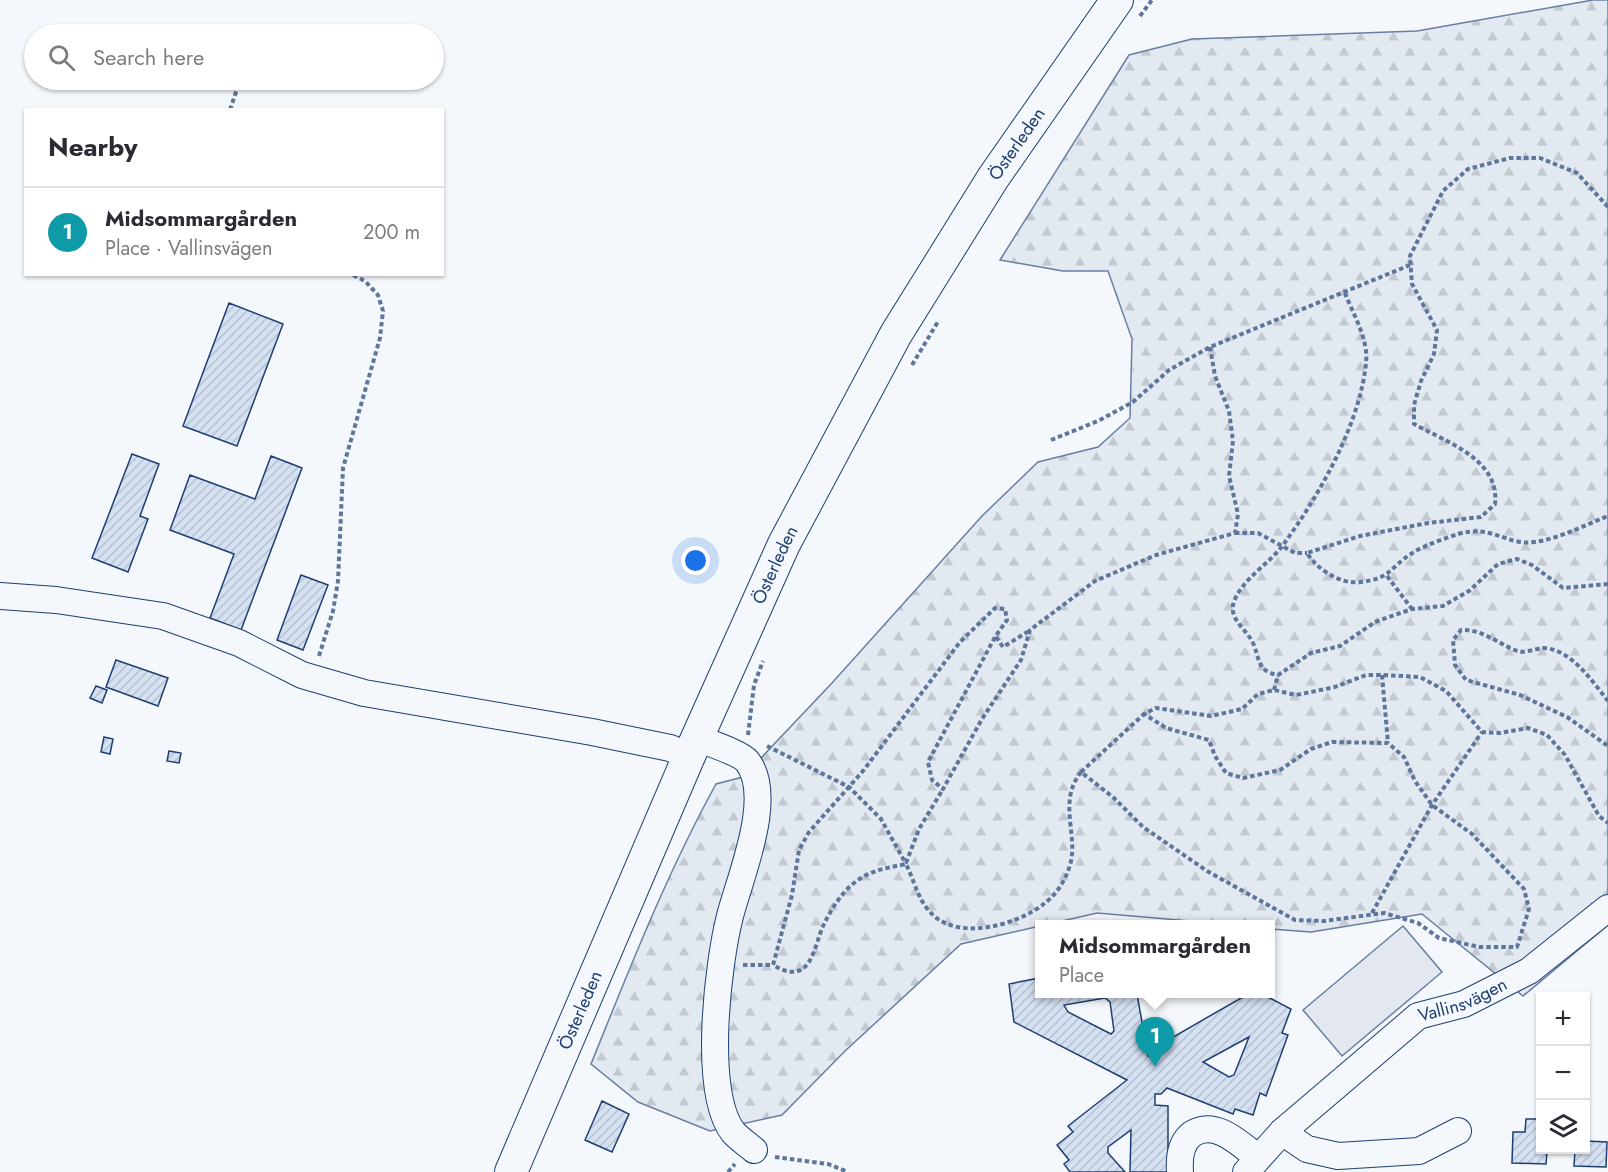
<!DOCTYPE html>
<html lang="en">
<head>
<meta charset="utf-8">
<style>
	body { margin:0; font-family:Jost,sans-serif; background:#f2f2f3; color:#2b2b33 }
	.controls { position:absolute; right:18px; bottom:18px; display:grid; overflow:hidden; border-radius:0px; box-shadow:0 2px 4px #0004 }
	.controls button { width:54px; height:54px; display:grid; place-items:center; padding:0; border:0; border-bottom:2px solid #e1e1e2; background:#fff; color:#2b2b33; font:30px sans-serif }
	.you { position:absolute; left:696px; top:561px; width:21px; height:21px; margin:-15px; border:4px solid #fff; border-radius:50%; background:#1a73e8; box-shadow:0 0 0 9px #1a73e833 }
	.badge { display:grid; place-items:center; width:39px; height:39px; border-radius:50%; background:#c62828; color:#fff; font-size:20px; font-weight:700 }
	.pin { position:absolute; translate:-50% -50px; filter:drop-shadow(0 2px 3px #0008) }
	.pin::after { content:''; position:absolute; top:32px; width:21px; height:18px; background:inherit; clip-path:polygon(0 0,100% 0,50% 100%) }
	.popup { position:absolute; left:1035px; top:920px; width:240px; height:78px; box-sizing:border-box; display:grid; place-content:center; border-radius:0px; background:#fff; filter:drop-shadow(0 2px 4px #0005); font-size:20px; white-space:nowrap; color:#7c7c81 }
	.popup b { font-size:22px; color:#2b2b33 }
	.popup::after { content:''; position:absolute; left:50%; top:100%; margin-left:-12px; border:12px solid transparent; border-top-color:#fff }
	.list { margin:0; padding:0; list-style:none }
	h2 { display:flex; justify-content:space-between; align-items:center; height:78px; margin:0; padding:0 24px; font-size:26px }
	h2 small { font-size:20px; font-weight:400; color:#7c7c81 }
	.list li { display:grid; grid-template-columns:39px 1fr auto; gap:18px; align-items:center; box-sizing:border-box; height:90px; padding:0 24px; border-top:2px solid #e1e1e2 }
	.list b { display:block; font-size:22px; white-space:nowrap }
	.list p { margin:0; font-size:20px; white-space:nowrap; color:#7c7c81 }
	.list em { font-size:20px; font-style:normal; color:#7c7c81 }
	.icon { flex:none; width:33px; height:33px; fill:none; stroke:currentColor; stroke-width:2; stroke-linecap:round; stroke-linejoin:round }
	.map { position:relative; flex:none; width:1608px; height:1172px; overflow:hidden }
	.search { position:absolute; background:#fff; box-shadow:0 2px 4px #0004; left:24px; top:24px; width:420px; height:66px; display:flex; align-items:center; gap:15px; box-sizing:border-box; padding:0 21px; border-radius:33px; color:#7c7c81; font-size:22px }
	.panel { position:absolute; background:#fff; box-shadow:0 2px 4px #0004; left:24px; top:108px; width:420px; height:168px; border-radius:0px }
	.map>svg:first-child { display:block }
</style>
</head>
<body>
<div class="map">
<svg width="1608" height="1172" viewBox="0 0 1608 1172">
	<defs>
		<pattern id="forest-firs" width="22" height="20" patternUnits="userSpaceOnUse" patternTransform="scale(1.5)"><rect width="22" height="20" fill="#e3e9f0"/><path d="M5 1l3.5 6h-7zM16 11l3.5 6h-7z" fill="#c2c9d1"/></pattern>
		<pattern id="building-hatch" width="6" height="6" patternUnits="userSpaceOnUse" patternTransform="scale(1.5)"><rect width="6" height="6" fill="#d5e0f0"/><path d="M-1 1l2-2M0 6l6-6M5 7l2-2" fill="none" stroke="#b6c1d1"/></pattern>
	</defs>
	<rect width="100%" height="100%" fill="#f4f7fb"/>
	<!-- forest -->
	<path fill="url(#forest-firs)" stroke="#687fa3" stroke-width="1.5" d="M 1593,0 L 1608,0 L 1608,925 L 1523,996 L 1422,914 L 1311,932 L 1271,929 L 1270,924 L 1225,924 L 1097,913 L 961,944 L 845,1051 L 782,1115 L 710,1131 L 638,1102 L 591,1064 C 629,970 667,873 716,784 L 743,777 L 832,683 L 982,516 L 1038,462 L 1098,447 L 1130,418 L 1132,339 L 1108,271 L 1063,271 L 1000,260 L 1129,55 L 1192,39 L 1417,31 Z"/>
	<!-- parking -->
	<path fill="#e3e8f0" stroke="#687fa3" stroke-width="1.5" d="M 1403,926 L 1442,972 L 1342,1056 L 1303,1010 Z"/>
	<!-- building -->
	<path fill="url(#building-hatch)" stroke="#1d3f73" stroke-width="1.5" fill-rule="evenodd" d="M 229,303 L 283,324 L 237,446 L 183,426 Z
		M 132,454 L 159,464 L 140,516 L 148,519 L 128,572 L 92,558 Z
		M 271,456 L 302,468 L 241,630 L 210,618 L 234,554 L 170,530 L 190,475 L 255,499 Z
		M 301,575 L 328,585 L 303,650 L 277,640 Z
		M 116,660 L 168,678 L 158,706 L 106,687 Z
		M 96,686 L 107,690 L 102,703 L 90,698 Z
		M 104,737 L 113,739 L 110,754 L 101,752 Z
		M 169,751 L 181,753 L 179,763 L 167,761 Z
		M 1040,971 L 1040,994 L 1137,994 L 1148,1056 L 1155,1056 L 1168,1040 L 1248,994 L 1262,994 L 1291,1009 L 1282,1033 L 1288,1035 L 1266,1096 L 1260,1093 L 1253,1115 L 1235,1109 L 1233,1114 L 1167,1088 L 1161,1094 L 1155,1094 L 1155,1105 L 1168,1106 L 1168,1172 L 1130,1172 L 1131,1130 L 1108,1147 L 1108,1153 L 1125,1172 L 1070,1172 L 1064,1164 L 1069,1160 L 1057,1145 L 1073,1132 L 1068,1126 L 1127,1080 L 1014,1022 L 1009,984 L 1039,978 ZM 1105,998 L 1110,1002 L 1114,1031 L 1111,1034 L 1068,1012 L 1064,1005 ZM 1249,1037 L 1234,1075 L 1229,1077 L 1203,1062 Z
		M 602,1101 L 629,1114 L 612,1152 L 585,1140 Z
		M 1526,1119 L 1540,1119 L 1540,1150 L 1555,1150 L 1547,1151 L 1546,1164 L 1512,1163 L 1513,1132 L 1525,1132 Z
		M 1586,1141 L 1607,1142 L 1606,1167 L 1574,1166 L 1575,1150 L 1586,1150 Z"/>
	<g fill="none" stroke-linecap="round" stroke-linejoin="round">
		<!-- minor casing -->
		<g stroke="#1d3f73" stroke-width="28">
			<g id="minor">
				<path d="M 0,596 L 56,600 L 163,616 L 239,643 L 302,675 L 364,693 L 592,732 L 670,748 L 689,756"/>
				<path d="M 697,738 C 709,743 740,753 747,761 C 775,796 740,877 730,916 C 718,963 702,1092 733,1132 C 738,1138 747,1144 754,1150"/>
				<path d="M 1282,1132 L 1307,1149 L 1338,1156 L 1419,1151 L 1458,1131"/>
				<path d="M 1180,1172 C 1179,1158 1180,1143 1192,1134 C 1215,1119 1239,1143 1257,1157"/>
				<path id="s1" d="M 1246,1172 L 1282,1132 L 1418,1016 L 1464,1004 L 1529,971 L 1608,908"/>
			</g>
		</g>
		<!-- major casing -->
		<g stroke="#1d3f73" stroke-width="34">
			<g id="major">
				<path id="s2" d="M 511,1172 L 689,756 L 784,544 L 896,334 L 993,178 L 1117,0"/>
			</g>
		</g>
		<!-- path -->
		<path stroke="#5e769c" stroke-width="4" stroke-dasharray="4.5 3" stroke-linecap="butt" d="M 1140,16 L 1152,0
			M 230,110 L 240,80
			M 1608,207 L 1577,173 L 1540,158 L 1510,158 L 1468,169 L 1443,191 L 1410,256 L 1412,284 L 1437,330 L 1434,354 L 1421,381 L 1414,405 L 1414,424 C 1446,442 1500,459 1495,504 L 1481,517 L 1428,523 L 1360,536 L 1307,553 C 1317,569 1340,585 1361,582 C 1392,578 1389,568 1411,554 C 1424,545 1444,539 1458,534 C 1493,524 1506,546 1534,542 C 1559,539 1585,525 1608,516
			M 1345,293 C 1353,314 1369,340 1366,363 C 1360,424 1319,496 1283,545 C 1269,564 1245,577 1235,599 C 1226,618 1246,628 1253,643 C 1260,658 1256,671 1278,675 L 1311,653 L 1340,646 L 1375,622 L 1412,609 L 1443,606 L 1469,591 L 1498,564 L 1517,559 L 1532,565 L 1563,588 L 1608,584
			M 1210,347 L 1215,376 L 1229,411 L 1233,441 L 1229,476 L 1238,514 L 1235,533 L 1156,555 L 1095,581 L 1030,630 L 1021,660 L 982,719 L 943,789 L 932,780 L 928,762 L 995,637 L 1007,620 L 1005,609 L 995,608 L 960,642 L 863,771 L 809,832 L 799,850 L 792,895 L 773,965 C 812,988 813,947 824,924 C 831,910 842,892 854,883 C 870,870 887,868 906,864 C 914,880 918,900 931,913 C 958,942 1018,925 1045,903 C 1057,894 1066,879 1070,865 C 1079,836 1057,802 1081,772 L 1114,798 L 1143,827 L 1207,871 L 1295,920 L 1324,921 L 1384,913 L 1418,923 L 1439,938 L 1479,947 L 1517,947 L 1529,909 L 1524,889 L 1472,834 L 1432,805 L 1415,781 L 1404,757 L 1388,743 L 1332,742 L 1311,749 L 1280,770 L 1243,778 L 1226,773 L 1215,756 L 1209,740 L 1166,728 L 1144,714 L 1156,708 L 1211,716 L 1242,709 L 1258,694 L 1274,690 L 1296,695 L 1335,687 L 1366,675 L 1382,675 L 1420,677 L 1446,691 L 1482,732 L 1500,733 L 1528,728 L 1547,735 L 1565,755 L 1599,816 L 1608,823
			M 912,365 L 939,320
			M 1051,440 L 1098,421 L 1133,402 L 1169,370 L 1210,347 L 1410,265
			M 1235,533 L 1258,533 L 1295,553 L 1307,553
			M 1387,576 L 1412,609
			M 996,637 L 1003,647 L 1029,631
			M 319,656 L 333,611 L 338,581 L 343,468 L 380,338 L 383,311 L 378,295 L 365,281 L 351,274
			M 1382,675 L 1388,743
			M 1274,690 L 1278,675
			M 1608,701 C 1592,681 1572,650 1544,648 C 1535,648 1525,654 1517,651 C 1497,643 1482,629 1461,630 L 1453,640 L 1455,665 L 1466,680 L 1520,695 L 1567,717 L 1608,746
			M 748,735 L 754,685 L 763,661
			M 767,746 L 849,787 L 881,819 L 906,864
			M 1081,772 L 1144,714
			M 906,863 L 919,829 L 943,789
			M 1372,913 L 1432,805 L 1482,732
			M 743,965 L 773,965
			M 775,1157 L 828,1164 L 848,1172
			M 728,1172 L 735,1164"/>
		<!-- minor -->
		<use href="#minor" stroke="#f4f7fb" stroke-width="26"/>
		<!-- major -->
		<use href="#major" stroke="#f4f7fb" stroke-width="32"/>
	</g>
	<g text-anchor="middle" stroke-width="4.5" stroke-linejoin="round" paint-order="stroke">
		<!-- street labels -->
		<g font-size="18" fill="#1d3f73" stroke="#f4f7fb">
			<text dy="6" stroke="none"><textPath href="#s2" startOffset="1148">Österleden</textPath></text>
			<text dy="6" stroke="none"><textPath href="#s2" startOffset="662">Österleden</textPath></text>
			<text dy="6" stroke="none"><textPath href="#s1" startOffset="280">Vallinsvägen</textPath></text>
			<text dy="6" stroke="none"><textPath href="#s2" startOffset="176">Österleden</textPath></text>
		</g>
	</g>
</svg>
<div class="controls">
<button>+</button>
<button>−</button>
<button><svg class="icon" aria-label="layers" viewBox="0 0 24 24"><path d="M12 4l9 5-9 5-9-5zM3 14l9 5 9-5"/></svg></button>
</div>
<div class="you"></div>
<div class="pin badge" style="left:1155px;top:1067px;background:#0f9aa8">1</div>
<div class="popup"><b>Midsommargården</b>Place</div>
<div class="search"><svg class="icon" aria-label="search" viewBox="0 0 24 24"><circle cx="10" cy="10" r="6"/><path d="M15 15l6 6"/></svg>Search here</div>
<section class="panel">
<h2>Nearby<small></small></h2>
<ul class="list">
<li><span class="badge" style="background:#0f9aa8">1</span><div><b>Midsommargården</b><p>Place · Vallinsvägen</p></div><em>200 m</em></li>
</ul>
</section>
</div>
</body>
</html>
